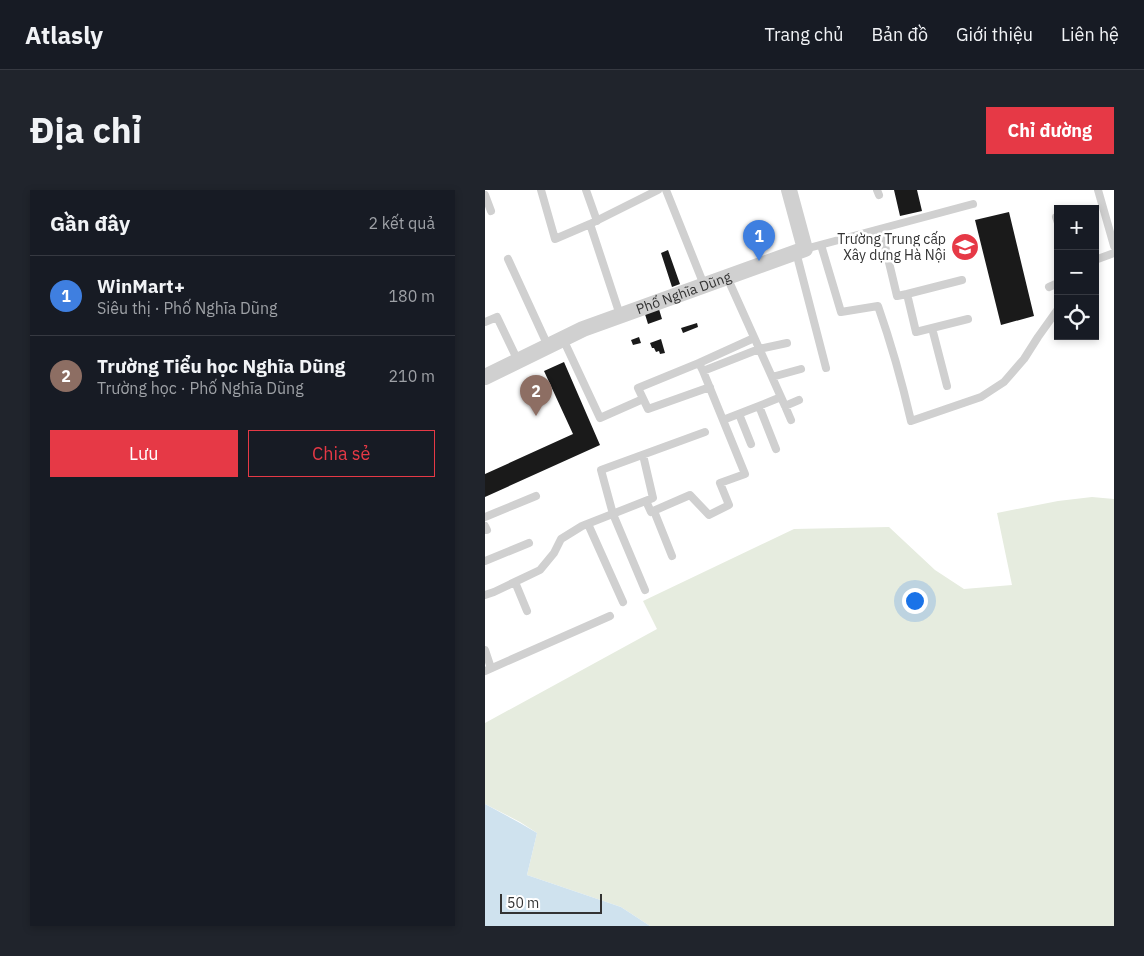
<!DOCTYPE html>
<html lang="vi">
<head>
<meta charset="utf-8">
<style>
	body { margin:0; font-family:"IBM Plex Sans",sans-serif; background:#20242c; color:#f1f3f6 }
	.controls { position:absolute; right:15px; top:15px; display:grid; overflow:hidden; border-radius:0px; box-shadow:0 2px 8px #0003 }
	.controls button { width:45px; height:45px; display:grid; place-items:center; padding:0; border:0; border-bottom:1px solid #363941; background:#171b24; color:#f1f3f6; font:25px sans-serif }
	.scale { position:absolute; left:15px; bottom:12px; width:102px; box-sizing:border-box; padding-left:5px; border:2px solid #333; border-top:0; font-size:14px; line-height:18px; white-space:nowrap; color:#333; -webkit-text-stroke:4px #fff; paint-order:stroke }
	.you { position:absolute; left:429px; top:410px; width:18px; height:18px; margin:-12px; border:4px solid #fff; border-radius:50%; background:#1a73e8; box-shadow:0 0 0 8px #1a73e833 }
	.badge { display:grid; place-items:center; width:32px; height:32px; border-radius:50%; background:#e63946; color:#fff; font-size:16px; font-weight:700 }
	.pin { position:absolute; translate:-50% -41px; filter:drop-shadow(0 1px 2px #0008) }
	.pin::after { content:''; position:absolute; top:26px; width:18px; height:15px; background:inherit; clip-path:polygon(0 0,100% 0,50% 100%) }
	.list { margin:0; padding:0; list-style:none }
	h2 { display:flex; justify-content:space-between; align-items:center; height:65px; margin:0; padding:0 20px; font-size:21px }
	h2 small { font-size:16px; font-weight:400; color:#9ea1a6 }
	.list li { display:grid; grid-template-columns:32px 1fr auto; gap:15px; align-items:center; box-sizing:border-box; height:80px; padding:0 20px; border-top:1px solid #363941 }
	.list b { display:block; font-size:19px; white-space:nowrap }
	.list p { margin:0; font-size:16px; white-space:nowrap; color:#9ea1a6 }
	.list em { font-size:16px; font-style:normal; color:#9ea1a6 }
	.actions { display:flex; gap:10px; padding:15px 20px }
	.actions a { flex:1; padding:11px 0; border:1px solid #e63946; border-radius:0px; text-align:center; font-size:18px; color:#e63946 }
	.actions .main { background:#e63946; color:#fff }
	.icon { flex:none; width:28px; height:28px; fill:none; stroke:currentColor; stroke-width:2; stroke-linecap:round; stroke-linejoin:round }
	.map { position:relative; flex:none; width:629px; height:736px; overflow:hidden; border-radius:0px }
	header { display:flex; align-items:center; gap:30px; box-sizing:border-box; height:70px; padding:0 25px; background:#171b24; border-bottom:1px solid #363941 }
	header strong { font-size:24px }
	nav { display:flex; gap:28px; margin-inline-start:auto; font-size:18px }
	.intro { display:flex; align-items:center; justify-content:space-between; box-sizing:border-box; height:120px; padding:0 30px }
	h1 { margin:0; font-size:35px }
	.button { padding:12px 22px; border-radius:0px; background:#e63946; color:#fff; font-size:18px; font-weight:700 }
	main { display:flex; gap:30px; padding:0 30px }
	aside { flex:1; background:#171b24; border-radius:0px; box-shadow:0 2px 8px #0003 }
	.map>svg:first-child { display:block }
</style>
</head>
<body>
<header>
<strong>Atlasly</strong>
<nav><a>Trang chủ</a><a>Bản đồ</a><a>Giới thiệu</a><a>Liên hệ</a></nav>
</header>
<div class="intro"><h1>Địa chỉ</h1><a class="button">Chỉ đường</a></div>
<main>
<aside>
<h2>Gần đây<small>2 kết quả</small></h2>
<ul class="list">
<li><span class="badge" style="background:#3f7fe0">1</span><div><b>WinMart+</b><p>Siêu thị · Phố Nghĩa Dũng</p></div><em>180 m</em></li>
<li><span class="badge" style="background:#8d6e63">2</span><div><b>Trường Tiểu học Nghĩa Dũng</b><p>Trường học · Phố Nghĩa Dũng</p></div><em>210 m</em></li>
</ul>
<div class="actions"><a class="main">Lưu</a><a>Chia sẻ</a></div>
</aside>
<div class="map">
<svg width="629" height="736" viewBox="0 0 629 736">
	<rect width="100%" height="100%" fill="#fff"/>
	<!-- green -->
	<path fill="#e6ecdf" d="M 607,307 L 629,309 L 629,736 L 165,736 L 136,717 L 42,685 L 52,643 L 35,632 L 0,614 L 0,533 L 172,439 L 158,411 L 309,339 L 404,337 L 450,380 L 479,399 L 527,395 L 512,323 L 573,311 Z"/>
	<!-- water -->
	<path fill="#cfe2ee" d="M 0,614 L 35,633 L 52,643 L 42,685 L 136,717 L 165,736 L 0,736 Z"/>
	<!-- building -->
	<path fill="#1a1a1a" d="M 409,0 L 432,0 L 437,21 L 415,26 Z
		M 524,22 L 549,126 L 516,135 L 490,30 Z
		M 183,60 L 195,94 L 187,97 L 176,63 Z
		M 173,116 L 177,129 L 163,134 L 159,121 Z
		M 212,133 L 213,137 L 198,143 L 196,138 Z
		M 154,147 L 156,153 L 148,155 L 146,150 Z
		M 176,149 L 180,163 L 175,164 L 174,161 L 171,162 L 169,158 L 167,158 L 165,153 Z
		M 79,172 L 115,255 L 0,307 L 0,284 L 88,244 L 59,181 Z"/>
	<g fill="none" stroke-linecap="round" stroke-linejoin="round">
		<!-- lane -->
		<path stroke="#d0d0d0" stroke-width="8" d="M 56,0 L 70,49 L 105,34 L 173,0
			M 101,0 L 112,31
			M 181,0 L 219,95
			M 392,0 L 394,5
			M 613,0 L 629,56
			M 0,5 L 6,21
			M 571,27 L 573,33
			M 105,34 L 135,125
			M 396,39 L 412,106 L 422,104 L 431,142 L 447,138 L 462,196
			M 336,55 L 356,122 L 393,116 C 406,153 417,192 426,231 L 496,207 L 519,192 L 539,169 L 553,147 L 573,119
			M 320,59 L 488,14
			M 311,62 L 341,178
			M 23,69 L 63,156
			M 610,70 L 629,63
			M 242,87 L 300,216 L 314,210
			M 564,97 L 573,93
			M 422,104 L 477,90
			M 0,132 L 12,127 L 33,171
			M 447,138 L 483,129
			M 78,149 L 115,228 L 158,209
			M 214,173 L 153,198 L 163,219 L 225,197
			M 218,181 L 274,159 L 302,153
			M 287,187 L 316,179
			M 274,216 L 296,207
			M 300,216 L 306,230
			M 254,224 L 266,254
			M 238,230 L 274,216 L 291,259
			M 161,311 L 166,322 L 205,305 L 224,325 L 244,315 L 235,293 L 260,284 L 218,181 L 214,173 L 269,148
			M 169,321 L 187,366
			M 0,327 L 51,306
			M 103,334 L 138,412
			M 0,336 L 2,340 L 0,340
			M 0,371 L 44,353
			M 30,392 L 42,421
			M 160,400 L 128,324 L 116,280 L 220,242
			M 0,405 L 9,402 L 55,380 L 69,363 L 76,349 L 97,336 L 168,308 L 158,265
			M 0,460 L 6,478
			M 0,481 L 125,426"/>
		<!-- street -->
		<path stroke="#d0d0d0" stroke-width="16" id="s1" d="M 0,187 L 98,139 L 320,59 L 304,0"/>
	</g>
	<!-- icons -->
	<defs>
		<g id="school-disc" transform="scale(1.4375)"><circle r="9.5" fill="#e63946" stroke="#fff"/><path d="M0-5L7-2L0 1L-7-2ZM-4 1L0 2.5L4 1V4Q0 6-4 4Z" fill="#fff"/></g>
	</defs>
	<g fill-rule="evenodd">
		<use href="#school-disc" x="480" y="57"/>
	</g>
	<g text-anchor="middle" stroke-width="5" stroke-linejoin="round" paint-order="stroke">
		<!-- poi labels -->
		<g font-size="14" fill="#333" stroke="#fff" text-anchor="end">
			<text x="461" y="54">Trường Trung cấp<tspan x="461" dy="16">Xây dựng Hà Nội</tspan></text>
		</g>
		<!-- street labels -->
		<g font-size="14" fill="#333" stroke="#fff">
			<text dy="5" stroke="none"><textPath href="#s1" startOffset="216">Phố Nghĩa Dũng</textPath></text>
		</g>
	</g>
</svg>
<div class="controls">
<button>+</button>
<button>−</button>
<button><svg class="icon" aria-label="locate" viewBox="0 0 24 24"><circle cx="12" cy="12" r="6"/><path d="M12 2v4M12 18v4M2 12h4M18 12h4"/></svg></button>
</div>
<div class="scale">50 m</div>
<div class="you"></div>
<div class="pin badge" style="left:274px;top:71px;background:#3f7fe0">1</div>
<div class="pin badge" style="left:51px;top:226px;background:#8d6e63">2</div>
</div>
</main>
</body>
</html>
